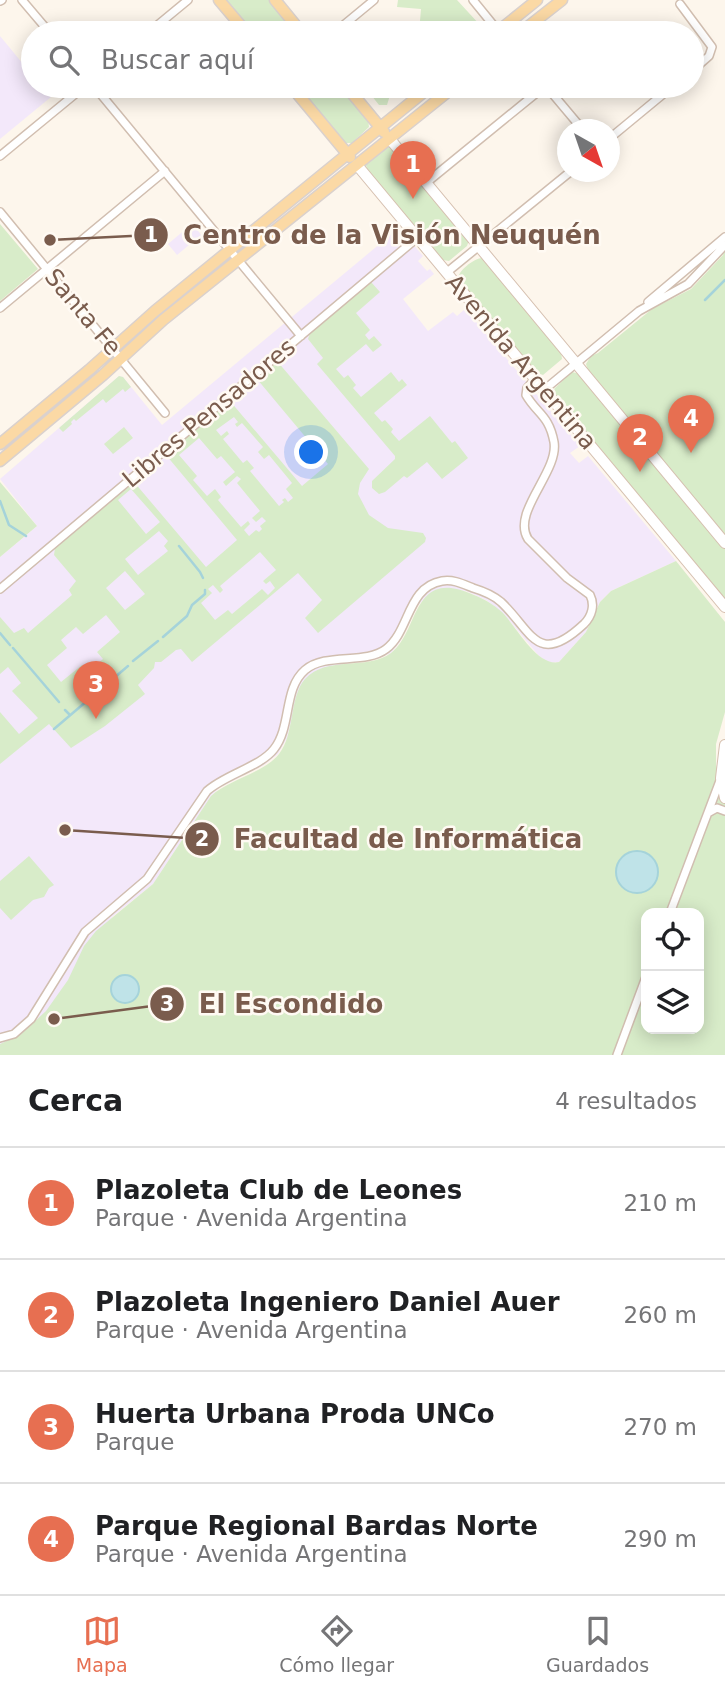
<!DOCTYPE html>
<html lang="es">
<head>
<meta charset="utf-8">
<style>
	body { margin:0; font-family:"DejaVu Sans",sans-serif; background:#f2f2f2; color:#202124 }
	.controls { position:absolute; right:21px; bottom:21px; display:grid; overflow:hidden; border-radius:14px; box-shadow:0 4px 18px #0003 }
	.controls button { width:63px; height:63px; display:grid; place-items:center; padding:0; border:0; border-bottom:2px solid #e0e0e0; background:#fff; color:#202124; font:35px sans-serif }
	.compass { position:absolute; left:557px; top:119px; width:63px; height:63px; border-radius:50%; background:#fff; box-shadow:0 4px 18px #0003; rotate:140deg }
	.you { position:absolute; left:312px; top:453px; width:24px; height:24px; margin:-18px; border:5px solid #fff; border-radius:50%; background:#1a73e8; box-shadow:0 0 0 10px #1a73e833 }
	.badge { display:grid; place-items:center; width:46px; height:46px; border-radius:50%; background:#e76f51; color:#fff; font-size:23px; font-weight:700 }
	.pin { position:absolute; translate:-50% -58px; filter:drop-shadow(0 2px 4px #0008) }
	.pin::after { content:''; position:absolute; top:37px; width:24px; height:21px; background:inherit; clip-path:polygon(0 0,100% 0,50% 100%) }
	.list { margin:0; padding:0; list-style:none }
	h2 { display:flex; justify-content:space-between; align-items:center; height:91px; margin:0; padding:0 28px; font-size:30px }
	h2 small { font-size:23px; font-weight:400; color:#757577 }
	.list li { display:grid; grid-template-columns:46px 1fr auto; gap:21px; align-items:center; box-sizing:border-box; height:112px; padding:0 28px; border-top:2px solid #e0e0e0 }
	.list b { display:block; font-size:26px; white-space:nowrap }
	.list p { margin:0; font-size:23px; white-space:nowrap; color:#757577 }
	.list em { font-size:23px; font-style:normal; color:#757577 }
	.icon { flex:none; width:38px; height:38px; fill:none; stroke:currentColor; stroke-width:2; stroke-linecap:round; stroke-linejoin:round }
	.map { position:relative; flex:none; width:725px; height:1055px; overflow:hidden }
	.search { position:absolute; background:#fff; box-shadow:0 4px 18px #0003; left:21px; right:21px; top:21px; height:77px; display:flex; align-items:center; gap:18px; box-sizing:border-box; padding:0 24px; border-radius:38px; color:#757577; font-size:26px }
	.sheet { height:539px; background:#fff }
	nav { display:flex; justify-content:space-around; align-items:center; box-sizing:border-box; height:98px; border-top:2px solid #e0e0e0; background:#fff; font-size:19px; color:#757577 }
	nav a { display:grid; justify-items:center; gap:4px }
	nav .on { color:#e76f51 }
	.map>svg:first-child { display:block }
</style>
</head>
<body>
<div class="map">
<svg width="725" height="1055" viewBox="0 0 725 1055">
	<rect width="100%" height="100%" fill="#fdf6ec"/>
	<!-- education -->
	<path fill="#f3e8fa" d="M 0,36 L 33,76 L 33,86 L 42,86 L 51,97 L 0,139 Z
		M 193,223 L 201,235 L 177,255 L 168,244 Z
		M 399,228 L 423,256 L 418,261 L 427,271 L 430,269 L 434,274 L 403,299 L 428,331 L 453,312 L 457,316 L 465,309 L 580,446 L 570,453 L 579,463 L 588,456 L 676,561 L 611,591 L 600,602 L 586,632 L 559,662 L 549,663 L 539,656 L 503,613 L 486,600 L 466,591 L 447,589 L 430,594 L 418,605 L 400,642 L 391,653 L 377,659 L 333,666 L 300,688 L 287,738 L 278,754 L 264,765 L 219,788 L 211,796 L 153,884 L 112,917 L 64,997 L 0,1055 L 0,557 L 37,526 L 0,479 L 119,376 L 123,377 L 162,425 Z"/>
	<!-- green -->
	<path fill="#d8ecc9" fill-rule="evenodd" d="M 226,0 L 270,0 L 297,33 L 254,33 Z
		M 398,0 L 457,0 L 480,25 L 479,30 L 476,33 L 419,33 L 421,9 L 397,7 Z
		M 297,86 L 341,86 L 368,119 L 369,127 L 352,143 L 345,143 Z
		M 364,86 L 411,86 L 401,95 L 390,95 L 387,105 L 379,105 Z
		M 389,146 L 469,240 L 467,246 L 449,261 L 443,260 L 367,170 L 366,165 Z
		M 0,224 L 38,269 L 0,301 Z
		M 725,249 L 725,535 L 588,370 L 586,364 L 591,356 L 598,353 L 652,309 L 691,289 L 723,255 Z
		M 482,258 L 561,352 L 562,359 L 543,375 L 535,372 L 458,279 C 458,271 473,259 482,258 Z
		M 371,282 L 380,292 L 356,313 L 370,330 L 365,335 L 369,340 L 374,336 L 382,345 L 373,352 L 366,344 L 336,369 L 344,378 L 348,375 L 356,385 L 353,388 L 361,397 L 391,372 L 399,382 L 402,379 L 407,385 L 374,413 L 382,422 L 385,420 L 393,429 L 391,432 L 399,441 L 430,416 L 452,443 L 455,441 L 468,458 L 442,479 L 427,462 L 407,478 L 404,476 L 385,492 L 379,494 L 372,488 L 372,481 L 395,459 L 395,456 L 317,364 L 323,358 L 308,339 L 310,333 Z
		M 277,361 L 369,469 L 360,483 L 358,494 L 369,515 L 388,528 L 423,533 L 426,538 L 425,542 L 318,633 L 305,618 L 322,600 L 298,573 L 192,662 L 181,649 L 176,650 L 161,662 L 155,662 L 154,668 L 138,685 L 145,694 L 105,726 L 71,748 L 49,724 L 0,764 L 0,712 L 19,734 L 38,718 L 12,691 L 21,683 L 8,667 L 0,674 L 0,617 L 14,633 L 24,628 L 28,633 L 72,595 L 69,590 L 76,581 L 54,555 L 55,548 L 134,482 L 206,567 L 237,540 L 166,455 L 230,401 L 302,486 L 328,464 L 257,379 ZM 234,417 L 238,422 L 235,424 L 237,427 L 242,423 L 263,447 L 258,452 L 264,459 L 269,455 L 292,483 L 286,489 L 293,498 L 288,502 L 285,498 L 282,500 L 284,502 L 279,506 L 250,471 L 254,468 L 247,460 L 243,463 L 223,439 L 229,434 L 227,431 L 221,436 L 216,430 ZM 199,438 L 217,459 L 221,456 L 235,472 L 223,482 L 226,486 L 237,476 L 241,479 L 237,483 L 260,511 L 252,518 L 256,522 L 262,517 L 266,521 L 260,526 L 262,529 L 259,532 L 256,530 L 249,536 L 244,530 L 250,524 L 248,521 L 241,527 L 218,500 L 221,497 L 215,489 L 207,496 L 193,480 L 197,476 L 179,455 ZM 131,489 L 160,522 L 146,534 L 118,500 ZM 159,531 L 168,541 L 164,546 L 168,551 L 138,575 L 125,559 ZM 260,552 L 276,570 L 263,581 L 266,584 L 270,581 L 275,588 L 268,595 L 262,589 L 232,614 L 228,610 L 215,620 L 201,603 L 212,593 L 208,589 L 213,585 L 220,593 L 223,590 L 220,586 ZM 125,571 L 145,594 L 125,610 L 106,588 ZM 106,615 L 120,632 L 97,652 L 103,659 L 88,672 L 82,665 L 61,682 L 47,665 L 67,648 L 61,640 L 76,627 L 83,634 Z
		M 572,372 L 580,374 L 725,549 L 725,601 L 555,396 L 554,389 Z
		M 119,376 L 123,377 L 131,387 L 125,392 L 123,389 L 106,403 L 103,399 L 76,421 L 74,419 L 71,422 L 72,424 L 63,432 L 59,428 Z
		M 124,427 L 133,438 L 113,454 L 104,444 Z
		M 0,482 L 37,526 L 0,557 Z
		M 676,561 L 725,622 L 725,712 L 716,744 L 716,765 L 725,798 L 725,1055 L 0,1055 L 0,1044 L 20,1035 L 46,1011 L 68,980 L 84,946 L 96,931 L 153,884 L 211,796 C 230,779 264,773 279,754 C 295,734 289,697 305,679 C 327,655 367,671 391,653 C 420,631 411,566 474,595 C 484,599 493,604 502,612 C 516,626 537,667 559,662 L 586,632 L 600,602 L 611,591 ZM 646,913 L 699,913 L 699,1029 L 646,1029 Z
		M 29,856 L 54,885 L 49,888 L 44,897 L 33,900 L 11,920 L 0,908 L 0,881 Z"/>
	<!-- water -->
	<path fill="#bfe3e8" stroke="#a5d3da" stroke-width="2" d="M616 872a21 21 0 1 1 42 0a21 21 0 1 1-42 0Z
		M111 989a14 14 0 1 1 28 0a14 14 0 1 1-28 0Z"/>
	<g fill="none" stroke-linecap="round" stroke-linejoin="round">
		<!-- stream -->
		<path stroke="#a5d3da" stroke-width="2.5" d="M 705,300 L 725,280
			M 0,501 L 9,525 L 26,536
			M 179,546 L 200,572 L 203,578
			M 0,633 L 10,645
			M 163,637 L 187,616 L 192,605 L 205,594 L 205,590
			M 13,648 L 59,702
			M 133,661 L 158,641
			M 65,710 L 70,715
			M 54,729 L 128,666"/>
		<!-- minor casing -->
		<g stroke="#d1beb0" stroke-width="10">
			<path id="minor" d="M 22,0 L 50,33
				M 473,0 L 499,32
				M 0,1 L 2,0
				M 680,4 L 712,47 L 709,56 L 692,71
				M 148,33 L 188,0
				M 334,33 L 374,0
				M 94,86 L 301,336
				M 546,86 L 583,130
				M 610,138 L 673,86
				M 0,156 L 85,86
				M 426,183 L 545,86
				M 0,212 L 165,413
				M 446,273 L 570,172
				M 648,302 L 725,237
				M 0,308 L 165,171
				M 544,390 L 639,311 L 688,284 L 725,245
				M 0,589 L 417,238
				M 708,813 L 717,808 L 725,811
				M 670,913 L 721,778
				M 0,1038 L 14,1034 L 31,1019 L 85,932 L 147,879 L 207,791 C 226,774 260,767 274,749 C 292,726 283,689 305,670 C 326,652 365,665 386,649 C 410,631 407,587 442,581 C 453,579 463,584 473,588 C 483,591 493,595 501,602 C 532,631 537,668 584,624 C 592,616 595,605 590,595 L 567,578 L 528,539 C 511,512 559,472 554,442 C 549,415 537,414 526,395 L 527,388 L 535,379
				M 617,1055 L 646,977"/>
		</g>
		<!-- secondary casing -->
		<g stroke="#d6c0b0" stroke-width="12">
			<path id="secondary" d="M 389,138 L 725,543
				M 357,165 L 725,607
				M 725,745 L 721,778 L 725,798"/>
		</g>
		<!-- primary casing -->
		<g stroke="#dad1cd" stroke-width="13">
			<path id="primary" d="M 219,0 L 247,33
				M 275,0 L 302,33
				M 496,33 L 537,0
				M 520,33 L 562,0
				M 291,86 L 350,157
				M 346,86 L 384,132
				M 0,444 L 89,370 L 155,311 L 431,86
				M 0,461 L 103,375 L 163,320 L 455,86"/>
		</g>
		<!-- minor -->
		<use href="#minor" stroke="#fff" stroke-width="7"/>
		<!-- secondary -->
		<use href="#secondary" stroke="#fff" stroke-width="10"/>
		<!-- primary -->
		<use href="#primary" stroke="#fbd9a5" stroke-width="10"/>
	</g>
	<g text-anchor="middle" stroke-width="5" stroke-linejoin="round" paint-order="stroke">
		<!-- street labels -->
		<g font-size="24" fill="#7a5c4d" stroke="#fffaf3">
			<text transform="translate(83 312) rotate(50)" y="8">Santa Fe</text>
			<text transform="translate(521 362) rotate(50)" y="8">Avenida Argentina</text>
			<text transform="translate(209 413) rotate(-40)" y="8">Libres Pensadores</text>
		</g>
	</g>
	<!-- callouts -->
	<path fill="none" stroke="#7a5c4d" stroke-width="2.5" d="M50 240L151 235M65 830L202 839M54 1019L167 1004"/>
	<g fill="#7a5c4d" stroke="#fffaf3" stroke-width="2.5">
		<circle cx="50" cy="240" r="7"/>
		<circle cx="65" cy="830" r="7"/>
		<circle cx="54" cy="1019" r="7"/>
		<circle cx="151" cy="235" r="18"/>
		<circle cx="202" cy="839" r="18"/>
		<circle cx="167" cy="1004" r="18"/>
	</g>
	<g font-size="21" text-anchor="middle" font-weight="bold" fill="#fff">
		<text x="151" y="242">1</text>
		<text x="202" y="846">2</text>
		<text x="167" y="1011">3</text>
	</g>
	<g font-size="26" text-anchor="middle" font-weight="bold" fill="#7a5c4d" stroke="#fffaf3" stroke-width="5" stroke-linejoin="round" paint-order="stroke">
		<text x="392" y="244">Centro de la Visión Neuquén</text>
		<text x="408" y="848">Facultad de Informática</text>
		<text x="291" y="1013">El Escondido</text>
	</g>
</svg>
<div class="controls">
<button><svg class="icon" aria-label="locate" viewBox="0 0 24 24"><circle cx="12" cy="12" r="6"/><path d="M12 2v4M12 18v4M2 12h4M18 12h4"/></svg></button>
<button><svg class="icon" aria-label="layers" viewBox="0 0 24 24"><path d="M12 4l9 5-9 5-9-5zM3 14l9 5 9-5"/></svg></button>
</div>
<svg class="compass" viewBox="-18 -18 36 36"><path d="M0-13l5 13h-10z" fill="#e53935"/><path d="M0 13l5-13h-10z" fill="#757577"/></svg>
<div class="you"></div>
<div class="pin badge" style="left:413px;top:199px">1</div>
<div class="pin badge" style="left:640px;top:472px">2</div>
<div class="pin badge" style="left:96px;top:719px">3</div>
<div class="pin badge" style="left:691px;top:453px">4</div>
<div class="search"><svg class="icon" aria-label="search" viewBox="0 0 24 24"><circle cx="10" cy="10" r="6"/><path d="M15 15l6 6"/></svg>Buscar aquí</div>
</div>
<section class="sheet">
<h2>Cerca<small>4 resultados</small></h2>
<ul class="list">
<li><span class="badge">1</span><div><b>Plazoleta Club de Leones</b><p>Parque · Avenida Argentina</p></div><em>210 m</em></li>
<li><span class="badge">2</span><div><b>Plazoleta Ingeniero Daniel Auer</b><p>Parque · Avenida Argentina</p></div><em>260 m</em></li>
<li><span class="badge">3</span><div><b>Huerta Urbana Proda UNCo</b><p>Parque</p></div><em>270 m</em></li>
<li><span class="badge">4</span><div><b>Parque Regional Bardas Norte</b><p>Parque · Avenida Argentina</p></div><em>290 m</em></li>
</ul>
</section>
<nav>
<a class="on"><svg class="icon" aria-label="map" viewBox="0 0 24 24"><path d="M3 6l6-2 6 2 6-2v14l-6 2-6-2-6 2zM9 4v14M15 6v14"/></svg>Mapa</a>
<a><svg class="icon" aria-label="directions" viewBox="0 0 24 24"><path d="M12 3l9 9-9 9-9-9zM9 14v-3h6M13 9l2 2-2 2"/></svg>Cómo llegar</a>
<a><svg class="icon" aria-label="saved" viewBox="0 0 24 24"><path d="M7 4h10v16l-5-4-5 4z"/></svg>Guardados</a>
</nav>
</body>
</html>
